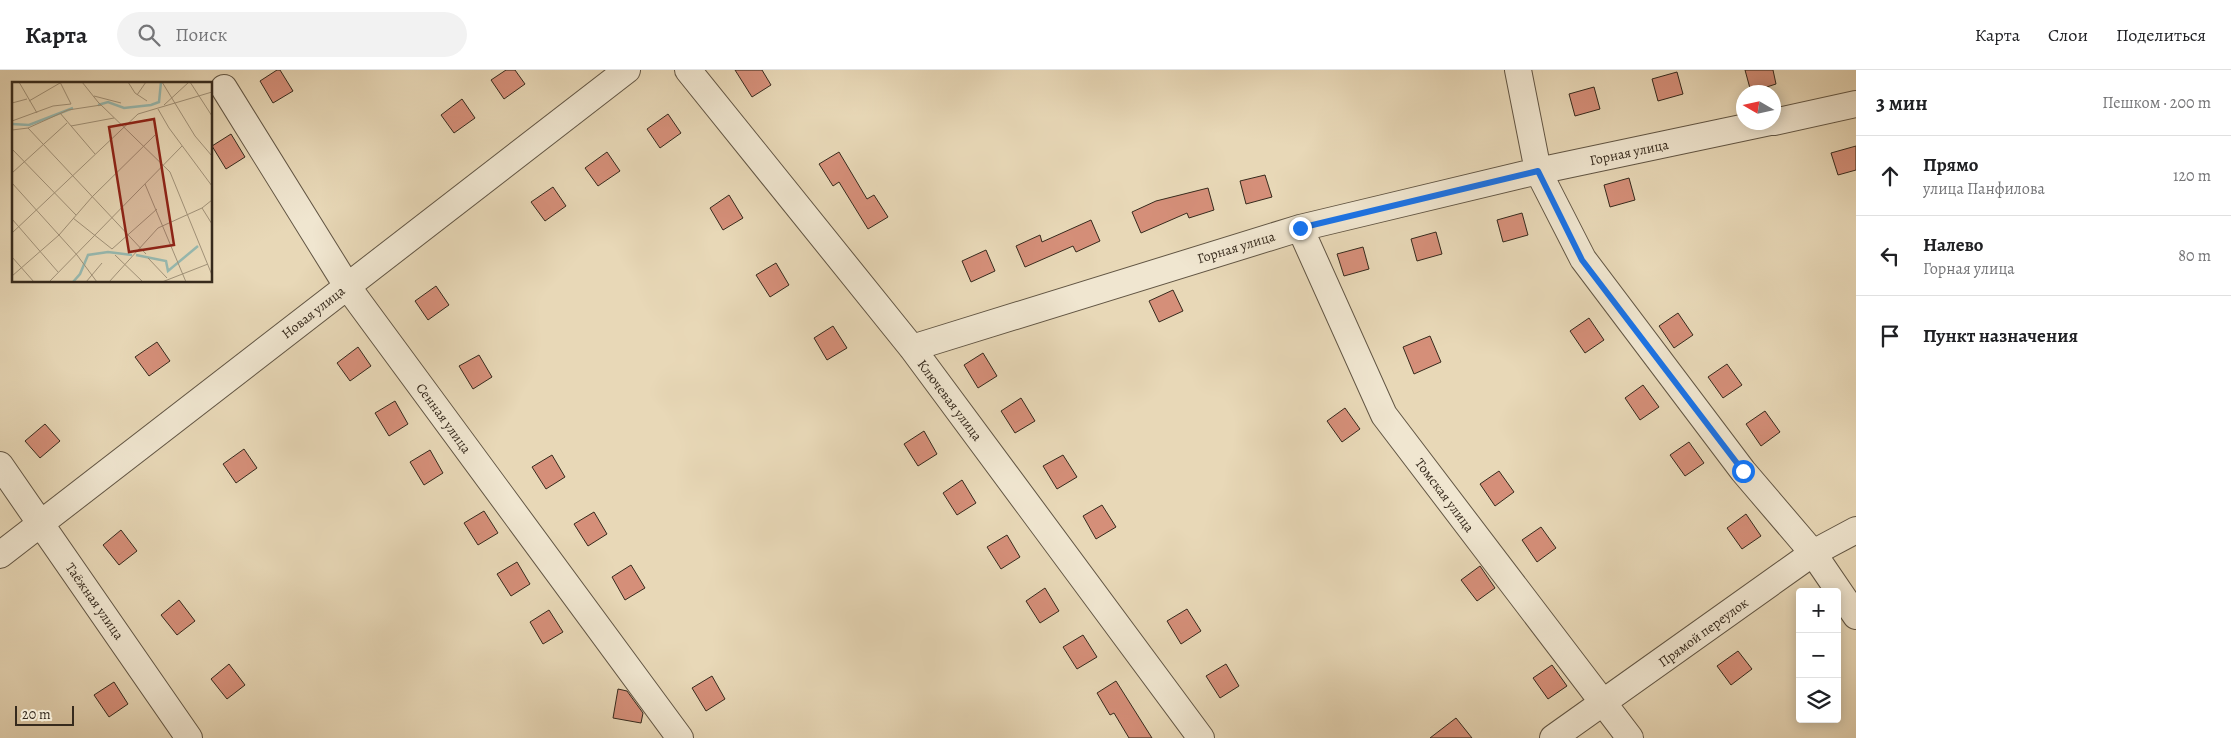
<!DOCTYPE html>
<html lang="ru">
<head>
<meta charset="utf-8">
<style>
	body { margin:0; font-family:Alegreya,serif; background:#f2f2f2; color:#202124 }
	.controls { position:absolute; right:15px; bottom:15px; display:grid; overflow:hidden; border-radius:5px; box-shadow:0 2px 12px #0003 }
	.controls button { width:45px; height:45px; display:grid; place-items:center; padding:0; border:0; border-bottom:1px solid #e0e0e0; background:#fff; color:#202124; font:25px sans-serif }
	.compass { position:absolute; left:1736px; top:15px; width:45px; height:45px; border-radius:50%; background:#fff; box-shadow:0 2px 12px #0003; rotate:279deg }
	.scale { position:absolute; left:15px; bottom:12px; width:59px; box-sizing:border-box; padding-left:5px; border:2px solid #362a1d; border-top:0; font-size:14px; line-height:18px; white-space:nowrap; color:#362a1d; -webkit-text-stroke:4px #f0e6d0; paint-order:stroke }
	.stop { position:absolute; width:15px; height:15px; margin:-11px; border:4px solid #1a73e8; border-radius:50%; background:#fff }
	.stop.end { background:#1a73e8; border-color:#fff; box-shadow:0 1px 5px #0008 }
	.list { margin:0; padding:0; list-style:none }
	h2 { display:flex; justify-content:space-between; align-items:center; height:65px; margin:0; padding:0 20px; font-size:21px }
	h2 small { font-size:16px; font-weight:400; color:#757577 }
	.list li { display:grid; grid-template-columns:32px 1fr auto; gap:15px; align-items:center; box-sizing:border-box; height:80px; padding:0 20px; border-top:1px solid #e0e0e0 }
	.list b { display:block; font-size:19px; white-space:nowrap }
	.list p { margin:0; font-size:16px; white-space:nowrap; color:#757577 }
	.list em { font-size:16px; font-style:normal; color:#757577 }
	.icon { flex:none; width:28px; height:28px; fill:none; stroke:currentColor; stroke-width:2; stroke-linecap:round; stroke-linejoin:round }
	.map { position:relative; flex:none; width:1856px; height:668px; overflow:hidden }
	header { display:flex; align-items:center; gap:30px; box-sizing:border-box; height:70px; padding:0 25px; background:#fff; border-bottom:1px solid #e0e0e0 }
	header strong { font-size:24px }
	nav { display:flex; gap:28px; margin-inline-start:auto; font-size:18px }
	.search { width:350px; height:45px; background:#f2f2f2; display:flex; align-items:center; gap:12px; box-sizing:border-box; padding:0 18px; border-radius:28px; color:#757577; font-size:19px }
	main { display:flex }
	aside { flex:1; background:#fff }
	.map>svg:first-child { display:block }
</style>
</head>
<body>
<header>
<strong>Карта</strong>
<div class="search"><svg class="icon" aria-label="search" viewBox="0 0 24 24"><circle cx="10" cy="10" r="6"/><path d="M15 15l6 6"/></svg>Поиск</div>
<nav><a>Карта</a><a>Слои</a><a>Поделиться</a></nav>
</header>
<main>
<div class="map">
<svg width="1856" height="668" viewBox="0 0 1856 668">
	<rect width="100%" height="100%" fill="#e8d8b7"/>
	<filter id="stains"><feTurbulence type="fractalNoise" baseFrequency=".004" numOctaves="4"/><feColorMatrix values="0 0 0 0 .2 0 0 0 0 .09 0 0 0 0 .02 0 0 0 .5 -.17"/></filter>
	<radialGradient id="worn" r=".72"><stop offset=".6" stop-color="#630" stop-opacity="0"/><stop offset="1" stop-color="#630" stop-opacity=".3"/></radialGradient>
	<!-- building -->
	<path fill="#d58f79" stroke="#362a1d" d="M 277,0 L 280,0 L 293,21 L 273,33 L 260,11 Z
		M 506,0 L 515,0 L 525,14 L 504,29 L 491,10 Z
		M 735,0 L 762,0 L 771,15 L 752,27 Z
		M 1745,0 L 1773,0 L 1776,14 L 1751,22 Z
		M 1677,2 L 1683,24 L 1658,31 L 1652,9 Z
		M 1594,17 L 1600,39 L 1575,46 L 1569,24 Z
		M 462,29 L 475,48 L 454,63 L 441,45 Z
		M 668,44 L 681,63 L 660,78 L 647,59 Z
		M 231,64 L 245,87 L 226,99 L 212,76 Z
		M 1856,76 L 1856,100 L 1838,105 L 1831,83 Z
		M 607,82 L 620,101 L 598,116 L 585,98 Z
		M 839,82 L 867,129 L 874,125 L 888,147 L 868,159 L 839,112 L 833,116 L 819,94 Z
		M 1265,105 L 1272,127 L 1246,134 L 1240,111 Z
		M 1629,108 L 1635,130 L 1610,137 L 1604,115 Z
		M 553,117 L 566,136 L 545,151 L 531,132 Z
		M 1208,118 L 1214,140 L 1189,148 L 1187,143 L 1141,163 L 1132,142 L 1156,131 Z
		M 729,125 L 743,148 L 723,160 L 710,138 Z
		M 1522,143 L 1528,165 L 1503,172 L 1497,150 Z
		M 1091,150 L 1100,171 L 1076,182 L 1073,176 L 1025,197 L 1016,176 L 1040,165 L 1042,172 Z
		M 1436,162 L 1442,184 L 1417,191 L 1411,169 Z
		M 1363,177 L 1369,199 L 1344,206 L 1337,184 Z
		M 986,180 L 995,201 L 971,212 L 962,191 Z
		M 776,193 L 789,215 L 770,227 L 756,205 Z
		M 436,216 L 449,235 L 428,250 L 415,231 Z
		M 1173,220 L 1183,241 L 1159,252 L 1149,231 Z
		M 1678,243 L 1693,265 L 1674,278 L 1659,256 Z
		M 1589,248 L 1604,270 L 1585,283 L 1570,261 Z
		M 833,256 L 847,278 L 827,290 L 814,268 Z
		M 1430,266 L 1441,292 L 1414,304 L 1403,277 Z
		M 157,272 L 170,291 L 149,306 L 135,287 Z
		M 358,277 L 371,296 L 350,311 L 337,293 Z
		M 983,283 L 997,306 L 978,318 L 964,295 Z
		M 479,285 L 492,307 L 473,319 L 459,296 Z
		M 1727,294 L 1742,315 L 1723,328 L 1708,307 Z
		M 1643,315 L 1659,337 L 1640,350 L 1625,328 Z
		M 1021,328 L 1035,351 L 1015,363 L 1001,341 Z
		M 395,331 L 408,354 L 389,366 L 375,343 Z
		M 1345,338 L 1360,359 L 1342,372 L 1327,351 Z
		M 1765,341 L 1780,362 L 1761,376 L 1746,354 Z
		M 45,354 L 60,371 L 40,388 L 25,371 Z
		M 924,361 L 937,384 L 918,396 L 904,374 Z
		M 1689,372 L 1704,393 L 1685,406 L 1670,385 Z
		M 244,379 L 257,398 L 236,413 L 223,394 Z
		M 430,380 L 443,403 L 424,415 L 410,392 Z
		M 552,385 L 565,407 L 546,419 L 532,397 Z
		M 1063,385 L 1077,407 L 1057,419 L 1043,396 Z
		M 1499,401 L 1514,422 L 1495,436 L 1480,414 Z
		M 962,410 L 976,433 L 957,445 L 943,423 Z
		M 1102,435 L 1116,457 L 1096,469 L 1083,446 Z
		M 484,441 L 498,463 L 478,475 L 464,453 Z
		M 594,442 L 607,464 L 588,476 L 574,454 Z
		M 1746,444 L 1761,466 L 1742,479 L 1727,458 Z
		M 1541,457 L 1556,478 L 1537,492 L 1522,470 Z
		M 121,460 L 137,481 L 119,495 L 103,475 Z
		M 1007,465 L 1020,487 L 1001,499 L 987,477 Z
		M 517,492 L 530,514 L 511,526 L 497,504 Z
		M 631,495 L 645,518 L 625,530 L 612,507 Z
		M 1480,496 L 1495,518 L 1477,531 L 1461,510 Z
		M 1045,518 L 1059,541 L 1040,553 L 1026,531 Z
		M 179,530 L 195,551 L 177,565 L 161,545 Z
		M 1187,539 L 1201,561 L 1181,574 L 1167,551 Z
		M 549,540 L 563,562 L 543,574 L 530,552 Z
		M 1083,565 L 1097,587 L 1077,599 L 1063,577 Z
		M 1738,581 L 1752,599 L 1731,615 L 1717,596 Z
		M 229,594 L 245,615 L 227,629 L 211,609 Z
		M 1226,594 L 1239,616 L 1220,628 L 1206,606 Z
		M 1552,595 L 1567,616 L 1548,629 L 1533,608 Z
		M 712,606 L 725,629 L 706,641 L 692,618 Z
		M 1116,611 L 1152,668 L 1129,668 L 1114,643 L 1110,645 L 1097,623 Z
		M 114,612 L 128,634 L 109,647 L 94,625 Z
		M 618,619 L 627,621 L 643,643 L 641,653 L 613,648 Z
		M 1456,648 L 1472,668 L 1430,668 Z"/>
	<g fill="none" stroke-linecap="round" stroke-linejoin="round">
		<!-- minor casing -->
		<g stroke="#625644" stroke-width="28">
			<path id="minor" d="M 688,0 L 912,278 L 1201,668
				M 1518,0 L 1538,101 L 1583,189 L 1743,401 L 1813,483 L 1856,546
				M 224,18 L 347,216 L 680,668
				M 1774,52 L 1856,34
				M 1300,158 L 1384,345 L 1630,668
				M 912,278 L 1300,158 L 1538,101 L 1770,52
				M 0,395 L 189,668
				M 0,485 L 627,0
				M 1553,668 L 1813,483 L 1856,460"/>
		</g>
		<!-- minor -->
		<use href="#minor" stroke="#f0e6d0" stroke-width="26"/>
	</g>
	<g fill="none" stroke-linecap="round" stroke-linejoin="round">
		<!-- route -->
		<path stroke="#1a73e8" stroke-width="6" d="M 1300,158 L 1538,101 L 1582,190 L 1743,401"/>
	</g>
	<g text-anchor="middle" stroke-width="4.5" stroke-linejoin="round" paint-order="stroke">
		<!-- street labels -->
		<g font-size="14" fill="#362a1d" stroke="#f0e6d0">
			<text transform="translate(1629 82) rotate(-12)" y="5">Горная улица</text>
			<text transform="translate(1236 177) rotate(-17)" y="5">Горная улица</text>
			<text transform="translate(313 242) rotate(-38)" y="5">Новая улица</text>
			<text transform="translate(950 330) rotate(53)" y="5">Ключевая улица</text>
			<text transform="translate(444 348) rotate(54)" y="5">Сенная улица</text>
			<text transform="translate(1445 425) rotate(53)" y="5">Томская улица</text>
			<text transform="translate(95 531) rotate(55)" y="5">Таёжная улица</text>
			<text transform="translate(1703 562) rotate(-36)" y="5">Прямой переулок</text>
		</g>
	</g>
	<!-- overview -->
	<g transform="translate(12 12)">
		<rect width="200" height="200" fill="#e8d8b7"/>
		<path fill="none" stroke="#97b9b0" stroke-width="2.5" d="M 86,23 L 96,20 L 112,26 L 139,23 L 147,20 L 149,0M 0,42 L 17,43 L 61,26M 124,173 L 154,179 L 156,189 L 186,164M 61,200 L 68,192 L 76,173 L 96,170 L 120,173"/>
		<path fill="none" stroke="#a19279" stroke-width="1" d="M 7,0 L 25,31M 70,0 L 86,20 L 158,90 L 200,193M 116,0 L 123,11 L 135,19M 150,0 L 183,54 L 200,74M 178,0 L 200,34M 125,13 L 134,0M 82,14 L 109,21M 17,19 L 48,1M 0,21 L 15,17M 152,23 L 177,0M 146,27 L 157,46 L 200,104M 48,31 L 83,72M 0,39 L 41,24 L 59,22 L 48,0M 59,44 L 102,36M 16,46 L 134,172M 0,48 L 16,46 L 56,28 L 89,23M 0,67 L 64,133M 0,91 L 55,41M 0,101 L 65,173 L 85,200M 133,102 L 174,200M 190,126 L 200,142M 61,136 L 100,167 L 145,127M 0,137 L 46,190M 0,151 L 126,32 L 200,10M 103,173 L 131,200M 0,175 L 22,200M 136,176 L 155,196M 0,194 L 47,153 L 80,115 L 143,53M 37,200 L 170,64M 74,200 L 90,181M 97,200 L 146,146 L 190,126 L 200,118M 150,200 L 196,182"/>
		<path fill="#8f2418" fill-opacity="0.15" stroke="#8f2418" stroke-width="2.5" d="M 142,37 L 162,163 L 117,170 L 97,45 Z"/>
		<rect width="200" height="200" fill="none" stroke="#362a1d" stroke-width="2.5"/>
	</g>
	<rect width="100%" height="100%" filter="url(#stains)"/>
	<rect width="100%" height="100%" fill="url(#worn)"/>
</svg>
<div class="controls">
<button>+</button>
<button>−</button>
<button><svg class="icon" aria-label="layers" viewBox="0 0 24 24"><path d="M12 4l9 5-9 5-9-5zM3 14l9 5 9-5"/></svg></button>
</div>
<svg class="compass" viewBox="-18 -18 36 36"><path d="M0-13l5 13h-10z" fill="#e53935"/><path d="M0 13l5-13h-10z" fill="#757577"/></svg>
<div class="scale">20 m</div>
<div class="stop" style="left:1743px;top:401px"></div>
<div class="stop end" style="left:1300px;top:158px"></div>
</div>
<aside>
<h2>3 мин<small>Пешком · 200 m</small></h2>
<ul class="list">
<li><svg class="icon" aria-label="ahead" viewBox="0 0 24 24"><path d="M12 20V5M6 11l6-6 6 6"/></svg><div><b>Прямо</b><p>улица Панфилова</p></div><em>120 m</em></li>
<li><svg class="icon" aria-label="left" viewBox="0 0 24 24"><path d="M17 20v-9H6M10 6l-5 5 5 5"/></svg><div><b>Налево</b><p>Горная улица</p></div><em>80 m</em></li>
<li><svg class="icon" aria-label="arrive" viewBox="0 0 24 24"><path d="M6 21V4h12l-3 4 3 4H6"/></svg><div><b>Пункт назначения</b></div></li>
</ul>
</aside>
</main>
</body>
</html>
